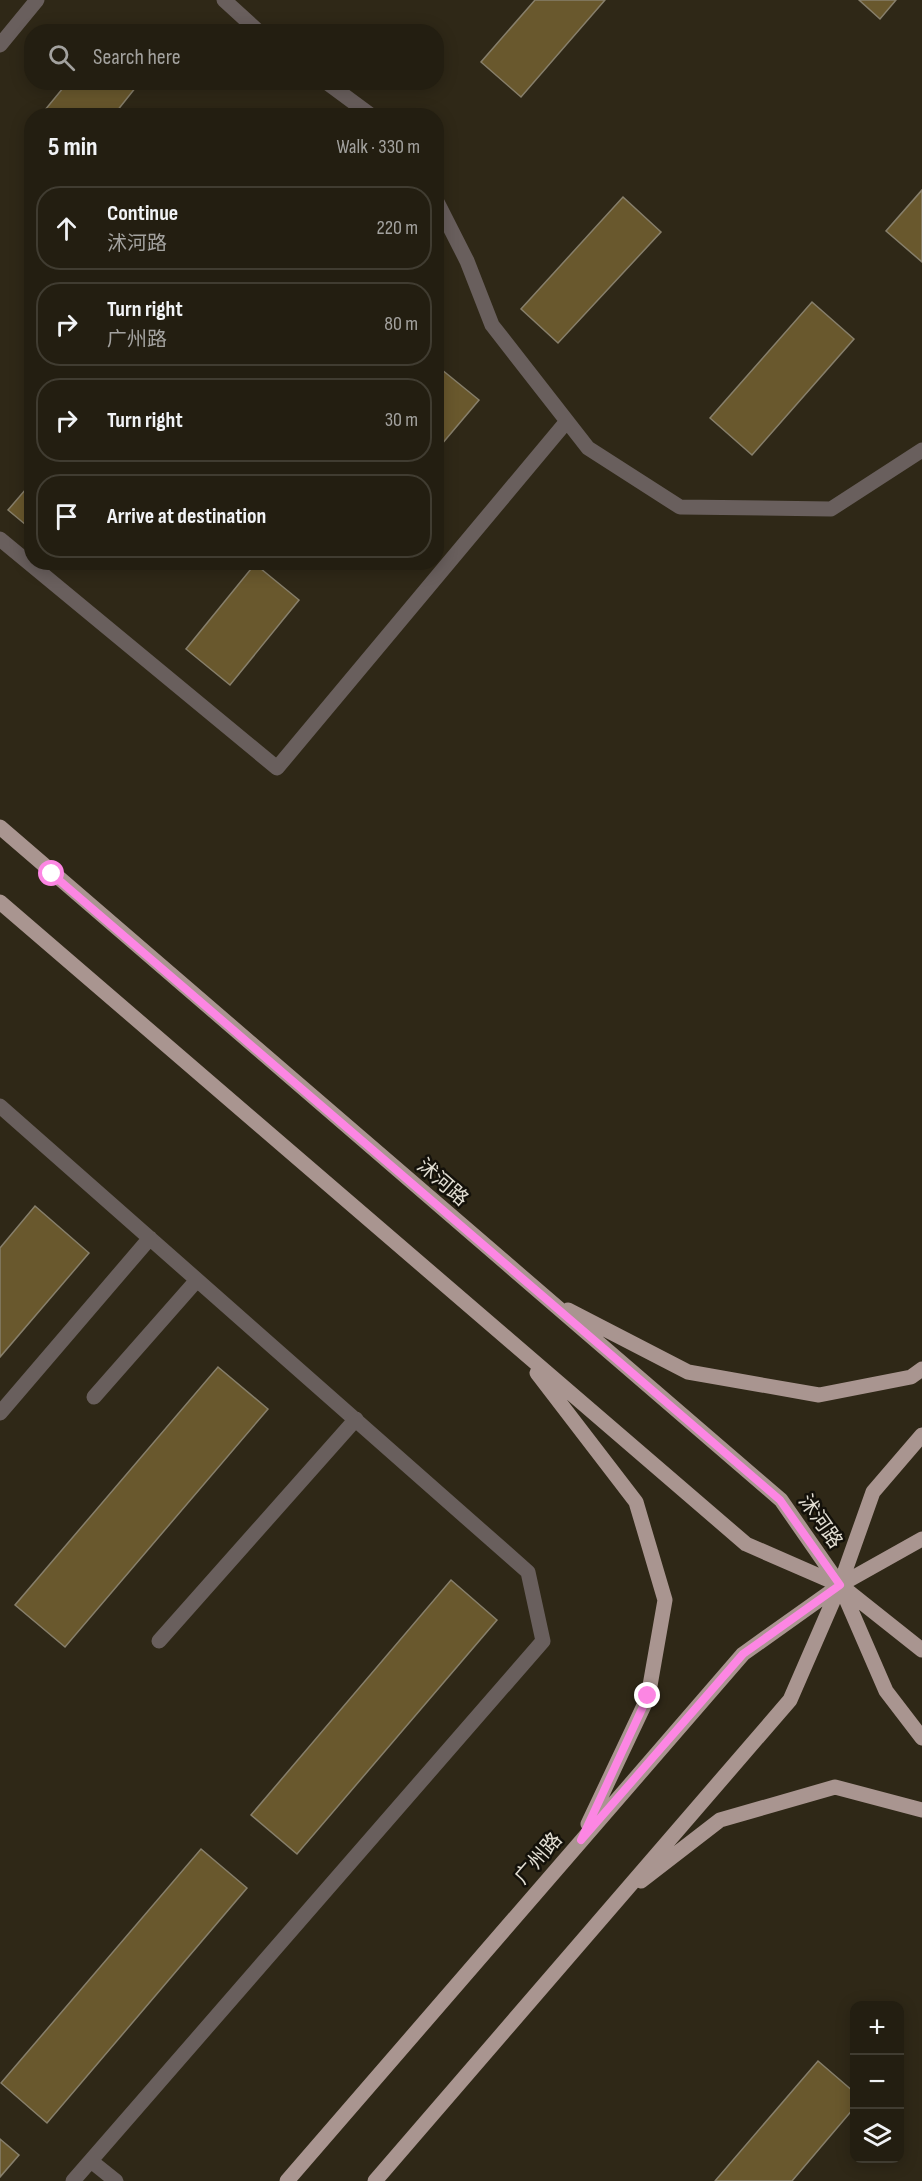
<!DOCTYPE html>
<html lang="en">
<head>
<meta charset="utf-8">
<style>
	body { margin:0; font-family:"Sofia Sans Condensed","Noto Sans SC",sans-serif; background:#2f2b1f; color:#f1f3f6 }
	.controls { position:absolute; right:18px; bottom:18px; display:grid; overflow:hidden; border-radius:12px; box-shadow:0 3px 15px #0003 }
	.controls button { width:54px; height:54px; display:grid; place-items:center; padding:0; border:0; border-bottom:2px solid #403c31; background:#231e11; color:#f1f3f6; font:30px sans-serif }
	.stop { position:absolute; width:18px; height:18px; margin:-14px; border:4px solid #fc86e3; border-radius:50%; background:#fff }
	.stop.end { background:#fc86e3; border-color:#fff; box-shadow:0 2px 6px #0008 }
	.list { margin:0; padding:0; list-style:none }
	h2 { display:flex; justify-content:space-between; align-items:center; height:78px; margin:0; padding:0 24px; font-size:26px }
	h2 small { font-size:20px; font-weight:400; color:#a3a29f }
	.list li { display:grid; grid-template-columns:39px 1fr auto; gap:18px; align-items:center; box-sizing:border-box; height:84px; margin:0 12px 12px; padding:0 12px; border:2px solid #403c31; border-radius:24px }
	.list b { display:block; font-size:22px; white-space:nowrap }
	.list p { margin:0; font-size:20px; white-space:nowrap; color:#a3a29f }
	.list em { font-size:20px; font-style:normal; color:#a3a29f }
	.icon { flex:none; width:33px; height:33px; fill:none; stroke:currentColor; stroke-width:2; stroke-linecap:round; stroke-linejoin:round }
	.map { position:relative; flex:none; width:922px; height:2181px; overflow:hidden }
	.search { position:absolute; background:#231e11; box-shadow:0 3px 15px #0003; left:24px; top:24px; width:420px; height:66px; display:flex; align-items:center; gap:15px; box-sizing:border-box; padding:0 21px; border-radius:24px; color:#a3a29f; font-size:22px }
	.panel { position:absolute; background:#231e11; box-shadow:0 3px 15px #0003; left:24px; top:108px; width:420px; height:462px; border-radius:24px }
	.map>svg:first-child { display:block }
</style>
</head>
<body>
<div class="map">
<svg width="922" height="2181" viewBox="0 0 922 2181">
	<rect width="100%" height="100%" fill="#2f2817"/>
	<!-- building -->
	<path fill="#69582d" stroke="#877f6b" stroke-width="1.5" d="M 535,0 L 605,0 L 521,97 L 481,62 Z
		M 859,0 L 896,0 L 880,19 Z
		M 68,82 L 140,82 L 113,116 L 40,116 Z
		M 922,190 L 922,262 L 886,231 Z
		M 623,197 L 661,232 L 558,343 L 521,309 Z
		M 812,302 L 854,339 L 752,455 L 710,418 Z
		M 436,365 L 479,400 L 436,451 Z
		M 32,482 L 32,530 L 8,510 Z
		M 255,564 L 299,600 L 230,685 L 186,649 Z
		M 35,1206 L 89,1253 L 0,1357 L 0,1248 Z
		M 218,1367 L 268,1409 L 65,1647 L 15,1605 Z
		M 451,1580 L 497,1620 L 297,1854 L 251,1815 Z
		M 201,1849 L 247,1888 L 47,2123 L 1,2083 Z
		M 818,2061 L 854,2092 L 854,2108 L 792,2181 L 715,2181 Z
		M 0,2139 L 19,2155 L 0,2177 Z"/>
	<g fill="none" stroke-linecap="round" stroke-linejoin="round">
		<!-- minor -->
		<path stroke="#695f5d" stroke-width="15" d="M 224,0 L 259,32
			M 0,45 L 37,0
			M 326,82 L 372,116
			M 436,200 L 467,261 L 492,325 L 588,448 L 680,507 L 831,509 L 922,450
			M 0,539 L 277,768 L 567,421
			M 0,1106 L 528,1572 L 543,1641 L 73,2181
			M 94,1397 L 197,1280
			M 0,1413 L 150,1238
			M 159,1641 L 356,1419
			M 91,2161 L 116,2181"/>
		<!-- major -->
		<path stroke="#a99590" stroke-width="15" d="M 0,827 L 781,1500 L 840,1585 L 886,1691 L 922,1738
			M 0,902 L 746,1544 L 840,1585 L 922,1650
			M 568,1310 L 688,1372 L 819,1395 L 911,1377 L 922,1369
			M 537,1373 L 636,1502 L 665,1600 L 648,1697 L 588,1824
			M 641,1881 L 720,1820 L 835,1787 L 922,1810
			M 287,2181 L 743,1654 L 840,1585 L 922,1539
			M 375,2181 L 790,1700 L 840,1585 L 873,1492 L 922,1435"/>
	</g>
	<g fill="none" stroke-linecap="round" stroke-linejoin="round">
		<!-- route -->
		<path stroke="#fc86e3" stroke-width="8" d="M 52,874 L 780,1500 L 840,1585 L 743,1654 L 581,1840 L 648,1696"/>
	</g>
	<g text-anchor="middle" stroke-width="5" stroke-linejoin="round" paint-order="stroke">
		<!-- street labels -->
		<g font-size="20" fill="#e3dfd4" stroke="#14110a">
			<text transform="translate(443 1182) rotate(41)" y="7">沭河路</text>
			<text transform="translate(821 1521) rotate(55)" y="7">沭河路</text>
			<text transform="translate(538 1858) rotate(-49)" y="7">广州路</text>
		</g>
	</g>
</svg>
<div class="controls">
<button>+</button>
<button>−</button>
<button><svg class="icon" aria-label="layers" viewBox="0 0 24 24"><path d="M12 4l9 5-9 5-9-5zM3 14l9 5 9-5"/></svg></button>
</div>
<div class="stop" style="left:52px;top:874px"></div>
<div class="stop end" style="left:648px;top:1696px"></div>
<div class="search"><svg class="icon" aria-label="search" viewBox="0 0 24 24"><circle cx="10" cy="10" r="6"/><path d="M15 15l6 6"/></svg>Search here</div>
<section class="panel">
<h2>5 min<small>Walk · 330 m</small></h2>
<ul class="list">
<li><svg class="icon" aria-label="ahead" viewBox="0 0 24 24"><path d="M12 20V5M6 11l6-6 6 6"/></svg><div><b>Continue</b><p>沭河路</p></div><em>220 m</em></li>
<li><svg class="icon" aria-label="right" viewBox="0 0 24 24"><path d="M7 20v-9h11M14 6l5 5-5 5"/></svg><div><b>Turn right</b><p>广州路</p></div><em>80 m</em></li>
<li><svg class="icon" aria-label="right" viewBox="0 0 24 24"><path d="M7 20v-9h11M14 6l5 5-5 5"/></svg><div><b>Turn right</b></div><em>30 m</em></li>
<li><svg class="icon" aria-label="arrive" viewBox="0 0 24 24"><path d="M6 21V4h12l-3 4 3 4H6"/></svg><div><b>Arrive at destination</b></div></li>
</ul>
</section>
</div>
</body>
</html>
